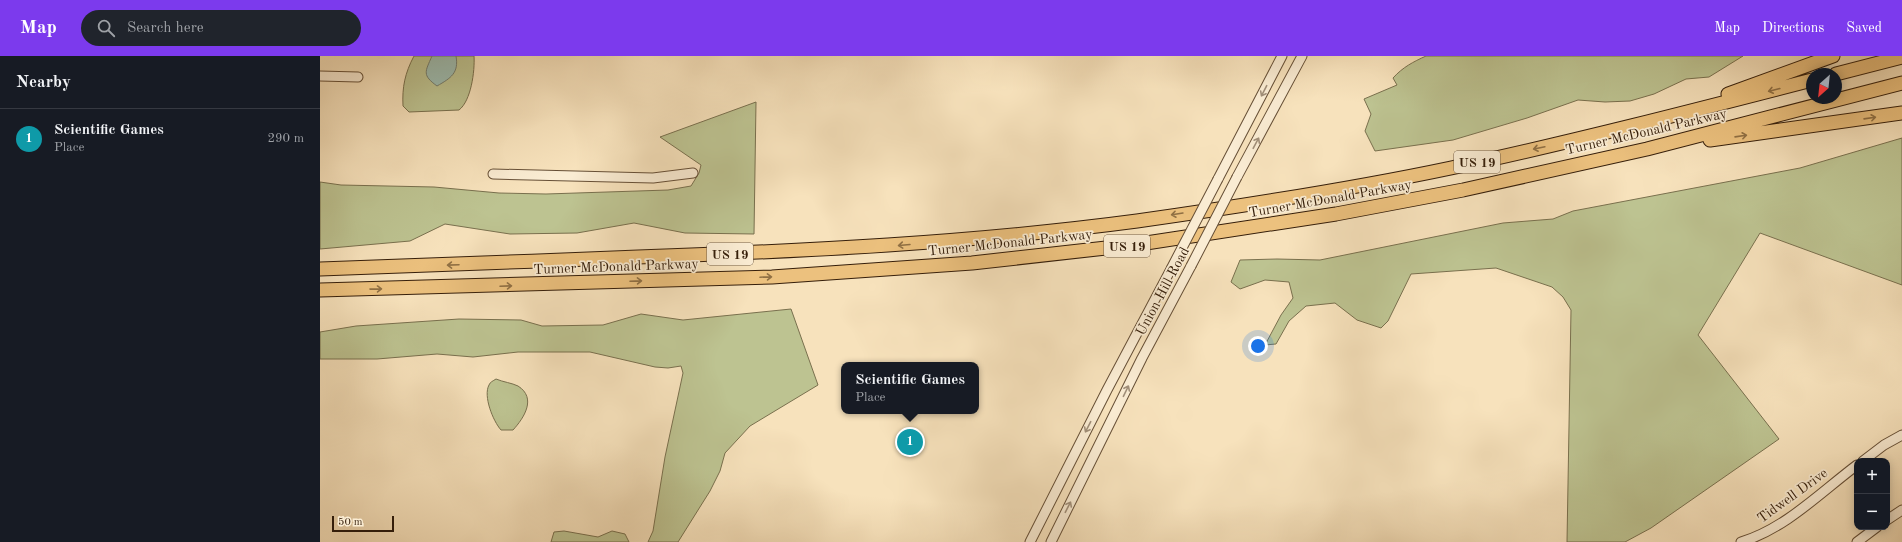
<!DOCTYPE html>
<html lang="en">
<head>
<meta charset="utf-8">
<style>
	body { margin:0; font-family:"Old Standard TT",serif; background:#20242c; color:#f1f3f6 }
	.controls { position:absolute; right:12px; bottom:12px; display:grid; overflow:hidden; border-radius:8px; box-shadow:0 2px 10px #0003 }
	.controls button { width:36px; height:36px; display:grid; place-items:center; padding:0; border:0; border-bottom:1px solid #363941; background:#171b24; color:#f1f3f6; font:20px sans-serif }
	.compass { position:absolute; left:1486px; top:12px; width:36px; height:36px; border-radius:50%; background:#171b24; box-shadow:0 2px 10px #0003; rotate:207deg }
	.scale { position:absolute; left:12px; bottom:10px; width:62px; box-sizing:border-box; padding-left:4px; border:2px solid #351e0a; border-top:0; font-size:11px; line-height:14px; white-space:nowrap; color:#351e0a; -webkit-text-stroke:3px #faecd3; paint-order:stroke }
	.you { position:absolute; left:938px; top:290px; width:14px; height:14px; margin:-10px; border:3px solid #fff; border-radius:50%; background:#1a73e8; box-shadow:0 0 0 6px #1a73e833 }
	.badge { display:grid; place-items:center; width:26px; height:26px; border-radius:50%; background:#7c3aed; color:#fff; font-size:13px; font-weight:700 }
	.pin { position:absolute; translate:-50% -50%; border:2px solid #fff; box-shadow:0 1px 4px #0006 }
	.popup { position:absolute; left:521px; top:306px; width:138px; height:52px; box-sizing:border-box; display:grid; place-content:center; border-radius:8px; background:#171b24; filter:drop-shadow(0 1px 3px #0005); font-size:13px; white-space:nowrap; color:#9ea1a6 }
	.popup b { font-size:15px; color:#f1f3f6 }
	.popup::after { content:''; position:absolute; left:50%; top:100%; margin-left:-8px; border:8px solid transparent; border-top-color:#171b24 }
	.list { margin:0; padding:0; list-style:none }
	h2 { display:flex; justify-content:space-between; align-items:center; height:52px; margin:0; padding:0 16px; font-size:17px }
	h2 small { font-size:13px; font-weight:400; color:#9ea1a6 }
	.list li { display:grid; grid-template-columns:26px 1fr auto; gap:12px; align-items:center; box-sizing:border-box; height:60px; padding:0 16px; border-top:1px solid #363941 }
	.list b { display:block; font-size:15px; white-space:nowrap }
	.list p { margin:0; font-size:13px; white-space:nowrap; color:#9ea1a6 }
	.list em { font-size:13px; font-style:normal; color:#9ea1a6 }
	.icon { flex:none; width:22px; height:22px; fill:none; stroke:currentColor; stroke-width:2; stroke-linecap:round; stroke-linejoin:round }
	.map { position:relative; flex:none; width:1582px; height:486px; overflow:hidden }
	header { display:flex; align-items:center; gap:24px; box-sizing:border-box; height:56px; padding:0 20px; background:#7c3aed; color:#fff }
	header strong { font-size:19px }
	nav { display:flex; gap:22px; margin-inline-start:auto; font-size:14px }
	.search { width:280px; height:36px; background:#20242c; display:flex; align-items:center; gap:10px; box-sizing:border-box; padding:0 14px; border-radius:22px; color:#9ea1a6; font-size:15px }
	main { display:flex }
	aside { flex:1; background:#171b24 }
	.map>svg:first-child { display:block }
</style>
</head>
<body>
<header>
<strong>Map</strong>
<div class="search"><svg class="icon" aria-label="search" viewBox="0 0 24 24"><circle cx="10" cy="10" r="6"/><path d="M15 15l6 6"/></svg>Search here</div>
<nav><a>Map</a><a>Directions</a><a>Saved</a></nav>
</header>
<main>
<aside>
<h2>Nearby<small></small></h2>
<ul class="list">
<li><span class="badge" style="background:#0f9aa8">1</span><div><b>Scientific Games</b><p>Place</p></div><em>290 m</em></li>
</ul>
</aside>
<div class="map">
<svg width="1582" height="486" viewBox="0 0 1582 486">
	<rect width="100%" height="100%" fill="#f7e2bc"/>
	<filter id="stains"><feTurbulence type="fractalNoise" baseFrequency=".005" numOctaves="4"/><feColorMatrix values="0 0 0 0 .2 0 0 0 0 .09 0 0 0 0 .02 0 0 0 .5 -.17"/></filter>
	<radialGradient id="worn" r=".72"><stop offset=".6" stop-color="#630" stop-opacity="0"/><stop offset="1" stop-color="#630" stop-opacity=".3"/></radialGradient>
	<!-- green -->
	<path fill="#bdc391" stroke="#79704e" d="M 94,0 L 154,0 C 155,15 151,45 139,54 L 89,56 L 83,50 C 82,31 85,17 94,0 Z
		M 1106,0 L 1423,0 L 1389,21 L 1366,23 L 1334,38 L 1310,45 L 1285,46 L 1258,44 L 1207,62 L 1133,84 L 1055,95 L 1045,75 L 1051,58 L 1044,43 L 1077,29 L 1073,22 C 1083,11 1093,6 1106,0 Z
		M 436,46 L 434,178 L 365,177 L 314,167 L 257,177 L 190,178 L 125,168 L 90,185 L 0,193 L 0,126 L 21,129 L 114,131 L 179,137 L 226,138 L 348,134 L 371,130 L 379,117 L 381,109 L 340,81 Z
		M 1582,82 L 1582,229 L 1440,177 L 1378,279 L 1459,383 L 1331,472 L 1305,486 L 1247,486 L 1251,254 L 1243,241 L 1232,231 L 1176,212 L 1091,218 L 1068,265 L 1061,272 L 1037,264 L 1015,247 L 986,250 L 969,265 L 956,288 L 945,289 L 961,259 L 973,242 L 969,226 L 945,224 L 920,233 L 911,226 L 920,204 L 957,203 L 1000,204 L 1183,167 L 1233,163 L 1253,155 L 1480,112 Z
		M 471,253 L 498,329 L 430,370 L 405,397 L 400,415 L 390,435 L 358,486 L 328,486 L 333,475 L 345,401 L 363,317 L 361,310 L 348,312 L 335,311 L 270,296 L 198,296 L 153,301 L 117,298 L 57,303 L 0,303 L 0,276 L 36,270 L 139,263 L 201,264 L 222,270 L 283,269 L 321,258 L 363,264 Z
		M 176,323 C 183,326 192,327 198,330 C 217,342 204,362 193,374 L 181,374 C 173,365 163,340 169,329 C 170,326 173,325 176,323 Z
		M 244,475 L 278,481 L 292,475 L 305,478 L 309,486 L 231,486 L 234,476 Z"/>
	<!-- water -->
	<path fill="#9dbdb2" stroke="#737d6f" d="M 112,0 L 136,0 C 139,17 131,22 117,30 C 102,19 105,16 112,0 Z"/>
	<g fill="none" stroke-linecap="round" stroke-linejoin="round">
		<!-- minor casing -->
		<g stroke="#664f36" stroke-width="11">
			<path id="minor" d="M 0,20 L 38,21
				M 173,118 L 333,122 L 373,117
				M 917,121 L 982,0
				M 898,123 L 962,0
				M 1543,405 L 1564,389 L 1582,379
				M 1567,464 L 1582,454
				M 710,486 L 787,334 L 851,213
				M 731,486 L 822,302 L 871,210
				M 1421,486 C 1465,473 1501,436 1537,409
				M 1537,486 L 1557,471"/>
		</g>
		<!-- highway casing -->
		<g stroke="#351e0a" stroke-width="15">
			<path id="highway" d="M 1516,18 L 1582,1
				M 1408,38 L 1513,0
				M 1390,84 L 1582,57
				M 0,213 C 106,210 212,205 318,201 C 485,195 651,187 817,165 C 922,150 1027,134 1131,112 C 1252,86 1372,55 1492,24
				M 0,234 L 452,221 L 652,207 L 813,189 L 1016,158 L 1143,134 L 1327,93 L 1582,27"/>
		</g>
		<!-- minor -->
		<use href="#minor" stroke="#faecd3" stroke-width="9"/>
		<!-- highway -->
		<use href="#highway" stroke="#ecc17e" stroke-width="13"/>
		<!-- minor-bridge casing -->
		<g stroke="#664f36" stroke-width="11" stroke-linecap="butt">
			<path id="minor-bridge" d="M 871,210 L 917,121
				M 851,213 L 898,123"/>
		</g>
		<!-- minor-bridge -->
		<use href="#minor-bridge" stroke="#faecd3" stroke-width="9"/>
	</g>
	<!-- one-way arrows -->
	<defs><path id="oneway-shaft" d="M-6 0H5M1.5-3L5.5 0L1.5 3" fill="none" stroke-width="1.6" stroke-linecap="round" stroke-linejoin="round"/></defs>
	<g stroke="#907044">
		<use href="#oneway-shaft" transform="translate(1454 34) rotate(166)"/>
		<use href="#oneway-shaft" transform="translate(1550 62) rotate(-8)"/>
		<use href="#oneway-shaft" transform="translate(1421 80) rotate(-8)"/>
		<use href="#oneway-shaft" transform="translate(1219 92) rotate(168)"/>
		<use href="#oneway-shaft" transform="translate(857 158) rotate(171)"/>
		<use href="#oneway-shaft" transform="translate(584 189) rotate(175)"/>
		<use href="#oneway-shaft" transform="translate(133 209) rotate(178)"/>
		<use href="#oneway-shaft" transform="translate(446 221) rotate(-2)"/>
		<use href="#oneway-shaft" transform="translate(316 225) rotate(-2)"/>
		<use href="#oneway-shaft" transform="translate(186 230) rotate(-2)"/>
		<use href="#oneway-shaft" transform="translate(56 233) rotate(-1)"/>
	</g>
	<g stroke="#a18f79">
		<use href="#oneway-shaft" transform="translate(944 35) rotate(117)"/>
		<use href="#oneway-shaft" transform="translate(936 87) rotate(-62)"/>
		<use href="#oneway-shaft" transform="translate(806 335) rotate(-64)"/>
		<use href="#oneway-shaft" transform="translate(768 371) rotate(117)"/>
		<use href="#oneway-shaft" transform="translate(748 451) rotate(-63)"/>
	</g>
	<g text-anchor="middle" stroke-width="3.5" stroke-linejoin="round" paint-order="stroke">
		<!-- shield labels -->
		<g fill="#faecd3" stroke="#705c46" stroke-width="1">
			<rect x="1134" y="95" width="46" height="22" rx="3"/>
			<rect x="784" y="179" width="46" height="22" rx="3"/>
			<rect x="387" y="187" width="46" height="22" rx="3"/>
		</g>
		<g font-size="13" font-weight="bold" fill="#351e0a">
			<text x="1157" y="111">US 19</text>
			<text x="807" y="195">US 19</text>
			<text x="410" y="203">US 19</text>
		</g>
		<!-- street labels -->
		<g font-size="14" fill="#351e0a" stroke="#faecd3">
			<text transform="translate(1326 75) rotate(-13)" y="5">Turner McDonald Parkway</text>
			<text transform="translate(1010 142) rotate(-10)" y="5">Turner McDonald Parkway</text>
			<text transform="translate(690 186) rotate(-6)" y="5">Turner McDonald Parkway</text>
			<text transform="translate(296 210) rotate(-2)" y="5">Turner McDonald Parkway</text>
			<text transform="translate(842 235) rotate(-62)" y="5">Union Hill Road</text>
			<text transform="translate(1472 439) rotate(-36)" y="5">Tidwell Drive</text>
		</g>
	</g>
	<rect width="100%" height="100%" filter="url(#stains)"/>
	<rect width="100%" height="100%" fill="url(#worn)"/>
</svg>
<div class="controls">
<button>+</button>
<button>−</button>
</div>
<svg class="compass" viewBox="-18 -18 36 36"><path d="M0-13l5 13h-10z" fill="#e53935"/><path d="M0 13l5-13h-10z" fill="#9ea1a6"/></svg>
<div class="scale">50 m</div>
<div class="you"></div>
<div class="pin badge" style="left:590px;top:386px;background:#0f9aa8">1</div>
<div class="popup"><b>Scientific Games</b>Place</div>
</div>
</main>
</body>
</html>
